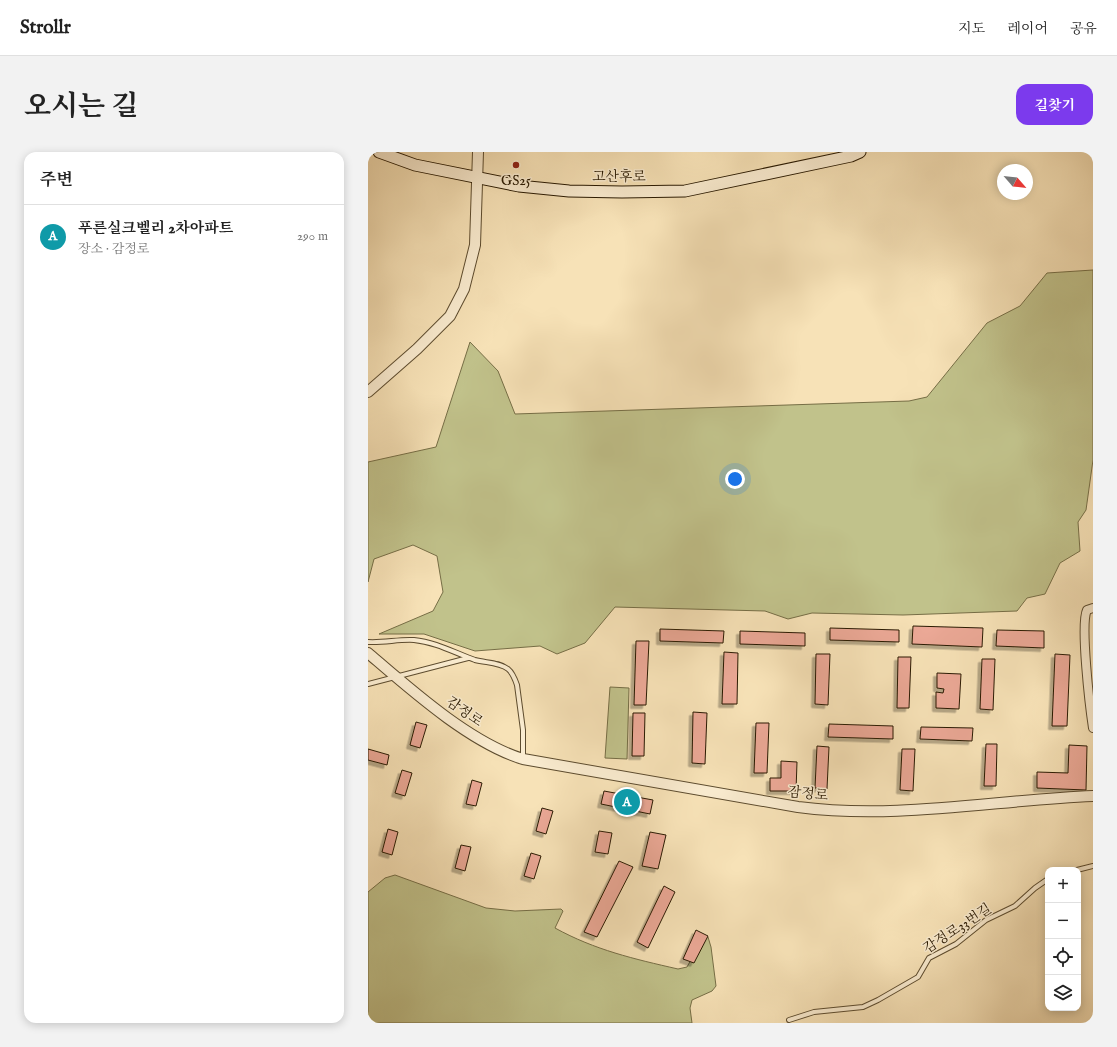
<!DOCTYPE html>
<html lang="ko">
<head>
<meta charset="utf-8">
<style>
	body { margin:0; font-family:"IM FELL English","Noto Serif KR",serif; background:#f2f2f2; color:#222 }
	.controls { position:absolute; right:12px; bottom:12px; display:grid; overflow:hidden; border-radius:8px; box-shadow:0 2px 10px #0003 }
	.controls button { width:36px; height:36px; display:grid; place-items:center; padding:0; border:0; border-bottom:1px solid #e0e0e0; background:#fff; color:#222; font:20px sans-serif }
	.compass { position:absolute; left:629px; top:12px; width:36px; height:36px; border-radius:50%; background:#fff; box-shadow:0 2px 10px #0003; rotate:118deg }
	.you { position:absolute; left:367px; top:327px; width:14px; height:14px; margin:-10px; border:3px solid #fff; border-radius:50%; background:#1a73e8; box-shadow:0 0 0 6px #1a73e833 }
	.badge { display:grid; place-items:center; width:26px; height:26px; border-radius:50%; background:#7c3aed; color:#fff; font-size:13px; font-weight:700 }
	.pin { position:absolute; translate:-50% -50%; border:2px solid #fff; box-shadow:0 1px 4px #0006 }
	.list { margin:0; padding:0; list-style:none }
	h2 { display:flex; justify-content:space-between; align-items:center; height:52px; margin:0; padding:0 16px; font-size:17px }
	h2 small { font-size:13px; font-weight:400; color:#767676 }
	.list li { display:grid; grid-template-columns:26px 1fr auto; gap:12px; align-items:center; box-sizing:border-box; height:64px; padding:0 16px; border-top:1px solid #e0e0e0 }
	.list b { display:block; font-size:15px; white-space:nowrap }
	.list p { margin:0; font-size:13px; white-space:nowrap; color:#767676 }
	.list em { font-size:13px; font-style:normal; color:#767676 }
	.icon { flex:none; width:22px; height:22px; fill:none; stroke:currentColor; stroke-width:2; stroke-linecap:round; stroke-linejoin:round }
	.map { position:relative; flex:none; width:725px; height:871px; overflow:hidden; border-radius:12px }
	header { display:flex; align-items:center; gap:24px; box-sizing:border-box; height:56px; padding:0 20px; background:#fff; border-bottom:1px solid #e0e0e0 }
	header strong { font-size:19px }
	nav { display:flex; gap:22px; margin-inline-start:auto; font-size:14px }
	.intro { display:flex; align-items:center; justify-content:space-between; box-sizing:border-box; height:96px; padding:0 24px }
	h1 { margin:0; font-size:28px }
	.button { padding:10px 18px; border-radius:12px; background:#7c3aed; color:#fff; font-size:14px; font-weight:700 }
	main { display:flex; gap:24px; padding:0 24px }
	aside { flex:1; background:#fff; border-radius:12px; box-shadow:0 2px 10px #0003 }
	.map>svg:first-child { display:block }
</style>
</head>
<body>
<header>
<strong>Strollr</strong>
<nav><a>지도</a><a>레이어</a><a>공유</a></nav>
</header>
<div class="intro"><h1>오시는 길</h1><a class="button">길찾기</a></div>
<main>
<aside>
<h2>주변<small></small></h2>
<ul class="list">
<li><span class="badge" style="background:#0f9aa8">A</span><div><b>푸른실크벨리 2차아파트</b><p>장소 · 감정로</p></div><em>290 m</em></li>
</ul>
</aside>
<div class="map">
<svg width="725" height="871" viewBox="0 0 725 871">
	<defs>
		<filter id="shadow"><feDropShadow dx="-3.5" dy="3.5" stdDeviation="0" flood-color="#0004"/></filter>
	</defs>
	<rect width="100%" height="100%" fill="#f7e2b7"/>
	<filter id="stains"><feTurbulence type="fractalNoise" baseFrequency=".005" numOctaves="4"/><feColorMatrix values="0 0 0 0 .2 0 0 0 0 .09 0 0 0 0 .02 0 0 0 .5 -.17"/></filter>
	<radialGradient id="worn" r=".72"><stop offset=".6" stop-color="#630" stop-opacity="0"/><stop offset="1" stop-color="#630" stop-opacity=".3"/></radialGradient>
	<!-- green -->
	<path fill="#c1c28b" stroke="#766e46" d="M 725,118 L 725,308 L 718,358 L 710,370 L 712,399 L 692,411 L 677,442 L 659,446 L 649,459 L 535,463 L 444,461 L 420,467 L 397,459 L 247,455 L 217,491 L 189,502 L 172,494 L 107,499 L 56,482 L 11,482 L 65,459 L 75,440 L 69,404 L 45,393 L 6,407 L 0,430 L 0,310 L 68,295 L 102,190 L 130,219 L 147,262 L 541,249 L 559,245 L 619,171 L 652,154 L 679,121 Z
		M 242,535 L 261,536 L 259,607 L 237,606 Z
		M 27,723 L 118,756 L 147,759 L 193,757 L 195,759 L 187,776 C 227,798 266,807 310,817 L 319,815 L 335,786 L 340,785 L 343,795 L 348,834 L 344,839 L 324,848 L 322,856 L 324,871 L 0,871 L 0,740 L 17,726 Z"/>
	<!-- building -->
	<path fill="#eba896" stroke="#2a1a02" filter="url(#shadow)" d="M 545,474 L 615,476 L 614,495 L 544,492 Z
		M 462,476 L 531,478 L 531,490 L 462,488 Z
		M 292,477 L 356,479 L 355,491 L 292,489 Z
		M 629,478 L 676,479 L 676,496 L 628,494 Z
		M 372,479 L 437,481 L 437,494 L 372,492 Z
		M 268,489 L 281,489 L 278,553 L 266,553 Z
		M 356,500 L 370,501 L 369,552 L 354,552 Z
		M 448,502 L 462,502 L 460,553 L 447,552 Z
		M 687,502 L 702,503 L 699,574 L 684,574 Z
		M 530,505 L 543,505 L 541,556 L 529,556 Z
		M 614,507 L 627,507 L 625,558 L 612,557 Z
		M 569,521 L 593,522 L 591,557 L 568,556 L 568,540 L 575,541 L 576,537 L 569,536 Z
		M 325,560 L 339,561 L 337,612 L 324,611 Z
		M 265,561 L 277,561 L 276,604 L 264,604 Z
		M 48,570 L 59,573 L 52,596 L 42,593 Z
		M 388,571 L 401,571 L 399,621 L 386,621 Z
		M 461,572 L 525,574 L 525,587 L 460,585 Z
		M 553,575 L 605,576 L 604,589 L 552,587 Z
		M 618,592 L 629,592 L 628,634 L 616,634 Z
		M 701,593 L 719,594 L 718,638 L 669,636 L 669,620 L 700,621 Z
		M 449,594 L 461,595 L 459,637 L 447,636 Z
		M 0,597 L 21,603 L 19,613 L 0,608 Z
		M 534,597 L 547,597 L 545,639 L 532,638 Z
		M 413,609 L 429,610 L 428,639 L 402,639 L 402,626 L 413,626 Z
		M 34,618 L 44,621 L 37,644 L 27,641 Z
		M 104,628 L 114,631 L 108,654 L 98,652 Z
		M 236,639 L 285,648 L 282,662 L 233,652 Z
		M 174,656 L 185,659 L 178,682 L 168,679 Z
		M 20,677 L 30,680 L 24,703 L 14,700 Z
		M 231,679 L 244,681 L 240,702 L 227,700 Z
		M 282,680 L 298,683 L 290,717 L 274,714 Z
		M 93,693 L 103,695 L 97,719 L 87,716 Z
		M 163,701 L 173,704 L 166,727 L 156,724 Z
		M 251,709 L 265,715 L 229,785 L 216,780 Z
		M 296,734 L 307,740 L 280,796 L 269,790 Z
		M 328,778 L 340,784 L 326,811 L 315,807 Z"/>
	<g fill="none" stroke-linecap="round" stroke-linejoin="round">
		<!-- service casing -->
		<g stroke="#5d4c2f" stroke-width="6">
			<path id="service" d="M 0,490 C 16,491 31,487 46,488 C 68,490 87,501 107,508 C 118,511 131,510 140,517 C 145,521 147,527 149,533 L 155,578 L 155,606
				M 0,532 L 100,506
				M 709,718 L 725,714
				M 421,868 L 446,860 L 495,855 L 510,848 L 550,825 L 561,806 L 588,792 L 618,768 L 647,754 L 667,736 L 680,727"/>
		</g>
		<!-- minor casing -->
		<g stroke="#5d4c2f" stroke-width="10">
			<path id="minor" d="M 725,456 L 719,458 C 712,472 722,556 725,576"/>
		</g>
		<!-- tertiary casing -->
		<g stroke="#5d4c2f" stroke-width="12">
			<path id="tertiary" d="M 0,240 L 49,197 L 82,164 L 96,137 L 107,93 L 110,0
				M 0,501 C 42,537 102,591 155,607 L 430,655 C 528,668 627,648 725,644"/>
		</g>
		<!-- secondary casing -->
		<g stroke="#2a1a02" stroke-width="13">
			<path id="secondary" d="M 11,0 L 47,13 L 151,34 L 201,39 L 254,40 L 317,39 L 483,4 L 492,0"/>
		</g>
		<!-- service -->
		<use href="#service" stroke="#faecd0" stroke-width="4"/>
		<!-- minor -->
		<use href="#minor" stroke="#faecd0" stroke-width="8"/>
		<!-- tertiary -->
		<use href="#tertiary" stroke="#faecd0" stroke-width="10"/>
		<!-- secondary -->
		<use href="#secondary" stroke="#faecd0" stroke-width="11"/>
	</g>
	<!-- markers -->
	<circle fill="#8f2418" stroke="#faecd0" stroke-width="1.5" cx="148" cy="13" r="4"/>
	<g text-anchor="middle" stroke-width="3" stroke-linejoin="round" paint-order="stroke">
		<!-- street labels -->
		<g font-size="14" fill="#2a1a02" stroke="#faecd0">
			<text x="251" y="29">고산후로</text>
			<text transform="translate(97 559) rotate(35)" y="5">감정로</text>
			<text transform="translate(440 641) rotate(6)" y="5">감정로</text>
			<text transform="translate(589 776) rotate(-33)" y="5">감정로33번길</text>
		</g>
		<!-- poi labels -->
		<g font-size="14" fill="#2a1a02" stroke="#faecd0">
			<text x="148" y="33">GS25</text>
		</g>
	</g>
	<rect width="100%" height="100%" filter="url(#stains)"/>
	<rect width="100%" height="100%" fill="url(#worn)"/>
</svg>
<div class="controls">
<button>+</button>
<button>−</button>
<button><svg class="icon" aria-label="locate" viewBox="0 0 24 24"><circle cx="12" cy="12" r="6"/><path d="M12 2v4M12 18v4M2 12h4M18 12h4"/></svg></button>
<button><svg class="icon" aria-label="layers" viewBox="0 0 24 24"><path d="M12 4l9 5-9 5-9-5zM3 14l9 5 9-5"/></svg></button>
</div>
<svg class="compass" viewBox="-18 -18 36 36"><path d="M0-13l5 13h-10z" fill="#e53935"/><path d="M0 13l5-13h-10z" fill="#767676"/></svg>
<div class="you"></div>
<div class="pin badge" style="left:259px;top:650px;background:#0f9aa8">A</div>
</div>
</main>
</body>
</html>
